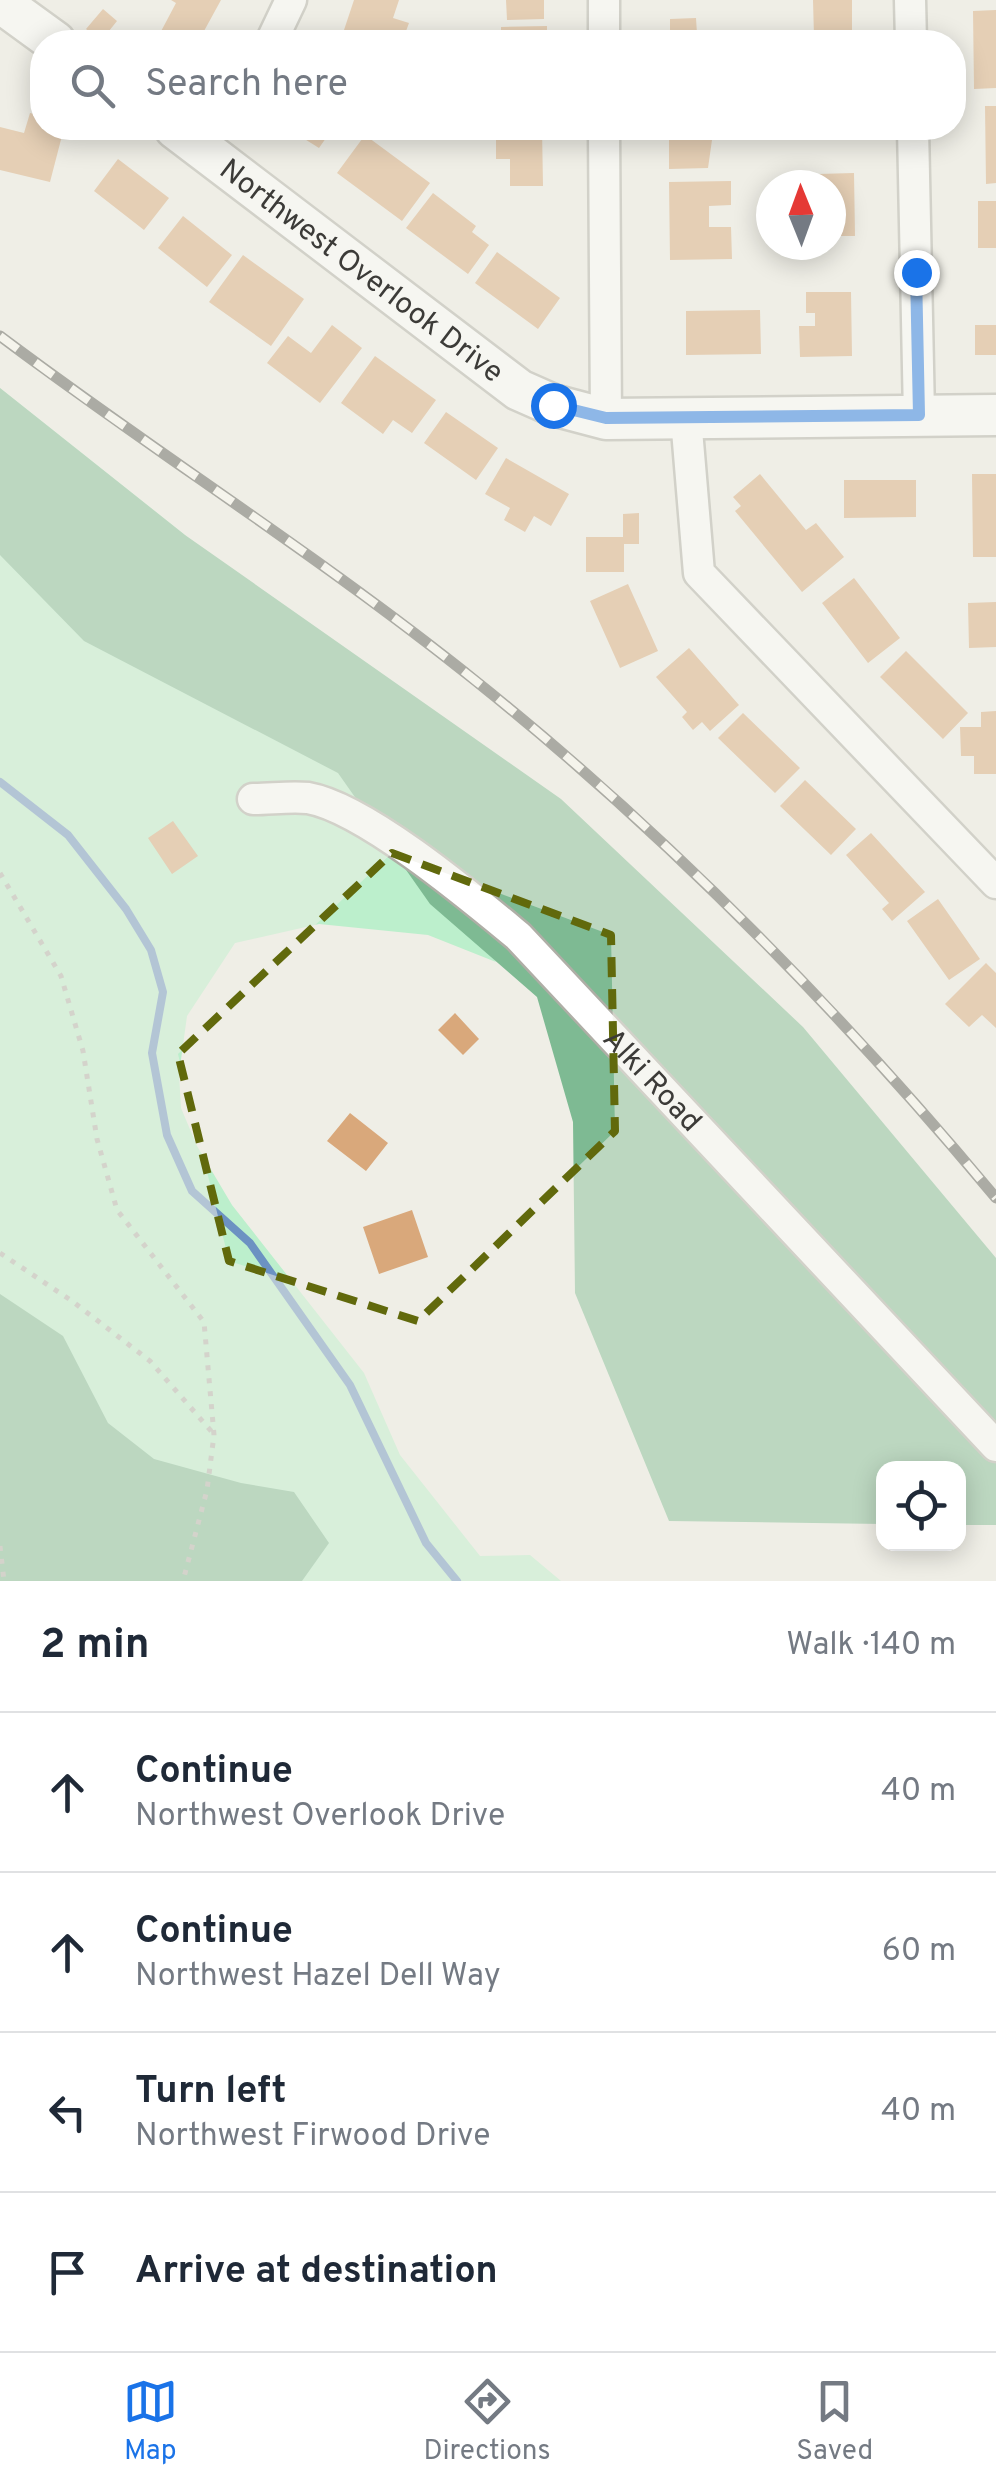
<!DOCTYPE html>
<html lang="en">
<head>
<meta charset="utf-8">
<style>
	body { margin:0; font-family:Overpass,sans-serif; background:#f2f2f3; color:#1f2937 }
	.controls { position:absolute; right:30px; bottom:30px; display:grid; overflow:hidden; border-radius:20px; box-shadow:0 5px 25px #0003 }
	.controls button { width:90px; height:90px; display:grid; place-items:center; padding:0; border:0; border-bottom:2px solid #e0e1e3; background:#fff; color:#1f2937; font:50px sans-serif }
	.compass { position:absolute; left:756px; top:170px; width:90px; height:90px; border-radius:50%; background:#fff; box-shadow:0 5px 25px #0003; rotate:359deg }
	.stop { position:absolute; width:30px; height:30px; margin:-22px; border:8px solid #1a73e8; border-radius:50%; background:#fff }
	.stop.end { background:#1a73e8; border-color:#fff; box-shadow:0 2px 10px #0008 }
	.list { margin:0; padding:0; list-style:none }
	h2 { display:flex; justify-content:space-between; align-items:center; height:130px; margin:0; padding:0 40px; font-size:42px }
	h2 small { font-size:32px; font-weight:400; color:#747a83 }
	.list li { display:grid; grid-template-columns:65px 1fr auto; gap:30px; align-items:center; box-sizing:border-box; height:160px; padding:0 40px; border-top:2px solid #e0e1e3 }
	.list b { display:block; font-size:38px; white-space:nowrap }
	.list p { margin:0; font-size:32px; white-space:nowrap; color:#747a83 }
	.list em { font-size:32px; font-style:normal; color:#747a83 }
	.icon { flex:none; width:55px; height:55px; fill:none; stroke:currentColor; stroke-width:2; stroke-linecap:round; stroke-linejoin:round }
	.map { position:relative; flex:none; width:996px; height:1581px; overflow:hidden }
	.search { position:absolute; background:#fff; box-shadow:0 5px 25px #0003; left:30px; right:30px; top:30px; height:110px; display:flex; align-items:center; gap:25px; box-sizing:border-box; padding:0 35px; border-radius:40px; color:#747a83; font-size:38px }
	.sheet { height:770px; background:#fff }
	nav { display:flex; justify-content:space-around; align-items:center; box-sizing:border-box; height:140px; border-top:2px solid #e0e1e3; background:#fff; font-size:28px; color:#747a83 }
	nav a { display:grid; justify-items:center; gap:5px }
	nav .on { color:#1a73e8 }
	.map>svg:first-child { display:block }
</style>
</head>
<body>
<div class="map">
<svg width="996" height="1581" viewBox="0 0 996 1581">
	<rect width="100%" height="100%" fill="#efeee6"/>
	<!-- green -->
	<path fill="#bcefcc" d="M 0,388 L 185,535 L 496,962 L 428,935 L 319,924 L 235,943 L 187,1016 L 179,1074 L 181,1108 L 197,1146 L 232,1205 L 364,1373 L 400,1455 L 480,1556 L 530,1555 L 561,1581 L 0,1581 Z"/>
	<!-- forest -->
	<path fill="#7eba93" d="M 0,388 L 185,535 L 561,799 L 803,1027 L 996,1258 L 996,1525 L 959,1525 L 958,1468 L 884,1468 L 883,1524 L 669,1521 L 575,1293 L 573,1122 L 537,997 L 430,904 L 338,773 L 84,641 L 0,555 Z
		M 0,1294 L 63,1336 L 108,1423 L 154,1459 L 241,1483 L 294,1492 L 329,1543 L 302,1581 L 0,1581 Z"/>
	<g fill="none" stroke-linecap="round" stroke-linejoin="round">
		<!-- stream -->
		<path stroke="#6c92c2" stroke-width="8" d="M 0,782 L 68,835 L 126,909 L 151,950 L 163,992 L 152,1053 L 167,1135 L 192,1191 L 250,1243 L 350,1385 L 426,1543 L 457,1581"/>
	</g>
	<!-- building -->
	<path fill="#d9a87b" d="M 171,0 L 221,0 L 198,42 L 167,42 L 158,37 L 176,3 Z
		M 354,0 L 399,0 L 393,18 L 409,23 L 402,42 L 340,42 Z
		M 506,0 L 544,0 L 544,19 L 507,20 Z
		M 813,0 L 852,0 L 852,36 L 814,37 Z
		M 103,9 L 117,21 L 101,41 L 86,29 Z
		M 996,10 L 996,88 L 974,89 L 973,11 Z
		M 696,18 L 697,34 L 728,33 L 728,42 L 670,42 L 670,19 Z
		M 547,26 L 547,42 L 501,42 L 501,27 Z
		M 985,106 L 996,106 L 996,183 L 986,184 Z
		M 30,113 L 42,116 L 42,128 L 64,128 L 50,182 L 0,170 L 0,127 L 24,133 Z
		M 287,128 L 333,128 L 319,148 Z
		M 496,128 L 542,128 L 543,186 L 510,186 L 510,159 L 496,159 Z
		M 669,128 L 699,128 L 699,134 L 713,133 L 708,168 L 669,169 Z
		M 804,128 L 856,128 L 857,135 L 804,136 Z
		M 365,135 L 430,183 L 402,221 L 337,173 Z
		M 118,159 L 169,198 L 144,230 L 94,191 Z
		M 854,173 L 855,236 L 831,236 L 831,185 L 818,185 L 818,174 Z
		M 731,181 L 731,205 L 709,206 L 709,227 L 731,227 L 732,259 L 670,260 L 669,182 Z
		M 433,193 L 476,226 L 472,232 L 489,245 L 468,274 L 406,228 Z
		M 978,201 L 996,201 L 996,248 L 978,248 Z
		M 183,216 L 232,255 L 207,287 L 158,248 Z
		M 497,252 L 560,298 L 538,329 L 475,283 Z
		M 243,255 L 304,299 L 271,346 L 209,302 Z
		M 806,292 L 851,292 L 852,356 L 800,357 L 799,326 L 815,326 L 815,313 L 806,313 Z
		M 760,310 L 761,354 L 686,355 L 686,311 Z
		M 332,325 L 362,348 L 320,403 L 267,363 L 288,336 L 311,353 Z
		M 975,325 L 996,325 L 996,355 L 975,355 Z
		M 375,356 L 436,400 L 412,433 L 393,420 L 383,434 L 341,403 Z
		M 446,412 L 498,448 L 476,480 L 424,443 Z
		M 506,458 L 569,494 L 551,526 L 534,516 L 525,532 L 504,520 L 510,508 L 485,494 Z
		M 760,474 L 806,530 L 816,523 L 844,557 L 802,592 L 735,511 L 741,506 L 733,497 Z
		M 972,474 L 996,474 L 996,557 L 973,557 Z
		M 844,480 L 916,480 L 916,517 L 844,518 Z
		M 639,513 L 639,544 L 624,544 L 624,572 L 586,572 L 586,537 L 623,537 L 623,514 Z
		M 854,578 L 900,638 L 868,663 L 822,603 Z
		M 628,584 L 658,651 L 620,668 L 590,601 Z
		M 996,602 L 996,647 L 969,648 L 968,603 Z
		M 689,648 L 739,705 L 710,731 L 702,722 L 693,730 L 682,717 L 687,712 L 656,677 Z
		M 906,651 L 968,713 L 943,739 L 880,677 Z
		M 996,711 L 996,774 L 974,774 L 974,756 L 961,756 L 960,727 L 981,727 L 981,712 Z
		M 743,713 L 800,768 L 775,793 L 718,738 Z
		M 805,780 L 856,829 L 831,855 L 780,806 Z
		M 173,821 L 198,856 L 172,874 L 148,838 Z
		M 871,833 L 925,892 L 892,921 L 882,909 L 889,903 L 846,855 Z
		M 938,899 L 980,959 L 949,980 L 907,921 Z
		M 986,963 L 996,973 L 996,1028 L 982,1015 L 969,1027 L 945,1004 Z
		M 455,1013 L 479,1039 L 463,1055 L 438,1030 Z
		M 350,1113 L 388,1143 L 366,1171 L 327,1141 Z
		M 412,1210 L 428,1257 L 379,1274 L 363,1227 Z"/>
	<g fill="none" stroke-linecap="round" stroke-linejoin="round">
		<!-- street casing -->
		<g stroke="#afaea6" stroke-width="35">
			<g id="street">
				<path d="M 604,0 L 604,42"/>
				<path d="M 910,0 L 911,42"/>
				<path d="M 271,42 L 291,0"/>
				<path d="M 604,128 L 606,419"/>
				<path d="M 913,128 L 919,415"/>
				<path d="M 686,418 L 699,573 L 996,883"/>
				<path id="s1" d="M 253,799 C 271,799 291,796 308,798 C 365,808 472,898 518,936 L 996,1446"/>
			</g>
		</g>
		<!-- secondary casing -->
		<g stroke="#afaea6" stroke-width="45">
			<g id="secondary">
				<path d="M 0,2 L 55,42"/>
				<path id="s2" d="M 175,128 L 519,390 L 553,405 L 606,419 L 996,415"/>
			</g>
		</g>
		<!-- path -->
		<path stroke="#b3b2ac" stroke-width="5" stroke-dasharray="5 8" stroke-linecap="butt" d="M 0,873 L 61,976 L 83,1051 L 97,1139 L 117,1210 L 204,1322 L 214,1435 L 207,1490 L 183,1581
			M 0,1253 L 72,1301 L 150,1361 L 212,1432
			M 0,1546 L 4,1581"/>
		<!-- street -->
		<use href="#street" stroke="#fff" stroke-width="30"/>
		<!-- secondary -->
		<use href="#secondary" stroke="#fff" stroke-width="40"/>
		<!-- rail casing -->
		<g stroke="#5a5955" stroke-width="11">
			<path id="rail" d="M 0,336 C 157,454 324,559 477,682 C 668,835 840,1011 996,1198"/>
		</g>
		<!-- rail -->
		<use href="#rail" stroke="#fdfbf3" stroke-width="8" stroke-dasharray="22" stroke-linecap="butt"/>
	</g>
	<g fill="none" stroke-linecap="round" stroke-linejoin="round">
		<!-- route -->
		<path stroke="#1a73e8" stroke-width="12" d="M 553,405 L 606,418 L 919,415 L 916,272"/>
	</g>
	<!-- marked area -->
	<path d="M0 0H996V1581H0ZM 392,853 L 611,935 L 615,1131 L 418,1321 L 229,1261 L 178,1054 Z" fill="#efeee6" fill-opacity=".55" fill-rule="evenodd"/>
	<path fill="none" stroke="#61690c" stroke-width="8" stroke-dasharray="20 12" stroke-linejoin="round" d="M 392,853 L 611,935 L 615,1131 L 418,1321 L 229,1261 L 178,1054 Z"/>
	<g text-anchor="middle" stroke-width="9" stroke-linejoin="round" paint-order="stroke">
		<!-- street labels -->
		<g font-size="30" fill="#3c3b38" stroke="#fdfbf3">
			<text dy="10" stroke="none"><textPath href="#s2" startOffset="235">Northwest Overlook Drive</textPath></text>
			<text dy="10" stroke="none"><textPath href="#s1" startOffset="505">Alki Road</textPath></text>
		</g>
	</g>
</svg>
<div class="controls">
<button><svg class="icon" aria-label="locate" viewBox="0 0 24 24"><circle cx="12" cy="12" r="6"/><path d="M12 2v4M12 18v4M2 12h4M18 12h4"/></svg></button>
</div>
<svg class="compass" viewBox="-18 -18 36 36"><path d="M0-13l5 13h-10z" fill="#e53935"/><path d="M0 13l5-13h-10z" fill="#747a83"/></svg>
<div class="stop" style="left:553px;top:405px"></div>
<div class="stop end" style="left:916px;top:272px"></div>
<div class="search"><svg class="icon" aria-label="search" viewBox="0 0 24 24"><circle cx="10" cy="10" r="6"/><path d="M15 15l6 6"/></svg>Search here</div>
</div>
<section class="sheet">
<h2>2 min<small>Walk · 140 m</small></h2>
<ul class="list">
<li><svg class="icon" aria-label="ahead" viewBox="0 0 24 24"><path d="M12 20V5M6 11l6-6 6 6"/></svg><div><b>Continue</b><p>Northwest Overlook Drive</p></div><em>40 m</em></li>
<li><svg class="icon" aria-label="ahead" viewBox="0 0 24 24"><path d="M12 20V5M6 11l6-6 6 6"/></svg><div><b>Continue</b><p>Northwest Hazel Dell Way</p></div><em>60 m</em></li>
<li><svg class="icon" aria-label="left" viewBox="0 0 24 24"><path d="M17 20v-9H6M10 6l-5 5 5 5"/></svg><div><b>Turn left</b><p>Northwest Firwood Drive</p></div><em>40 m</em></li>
<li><svg class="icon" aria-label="arrive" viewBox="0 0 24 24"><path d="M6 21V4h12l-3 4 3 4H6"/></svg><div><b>Arrive at destination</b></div></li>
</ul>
</section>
<nav>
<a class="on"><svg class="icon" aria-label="map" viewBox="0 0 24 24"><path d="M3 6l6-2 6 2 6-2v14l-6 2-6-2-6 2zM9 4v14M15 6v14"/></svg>Map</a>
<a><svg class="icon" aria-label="directions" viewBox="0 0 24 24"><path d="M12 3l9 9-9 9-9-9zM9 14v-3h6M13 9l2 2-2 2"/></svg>Directions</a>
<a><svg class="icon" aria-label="saved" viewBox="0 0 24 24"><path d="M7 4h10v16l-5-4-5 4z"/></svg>Saved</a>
</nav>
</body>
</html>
